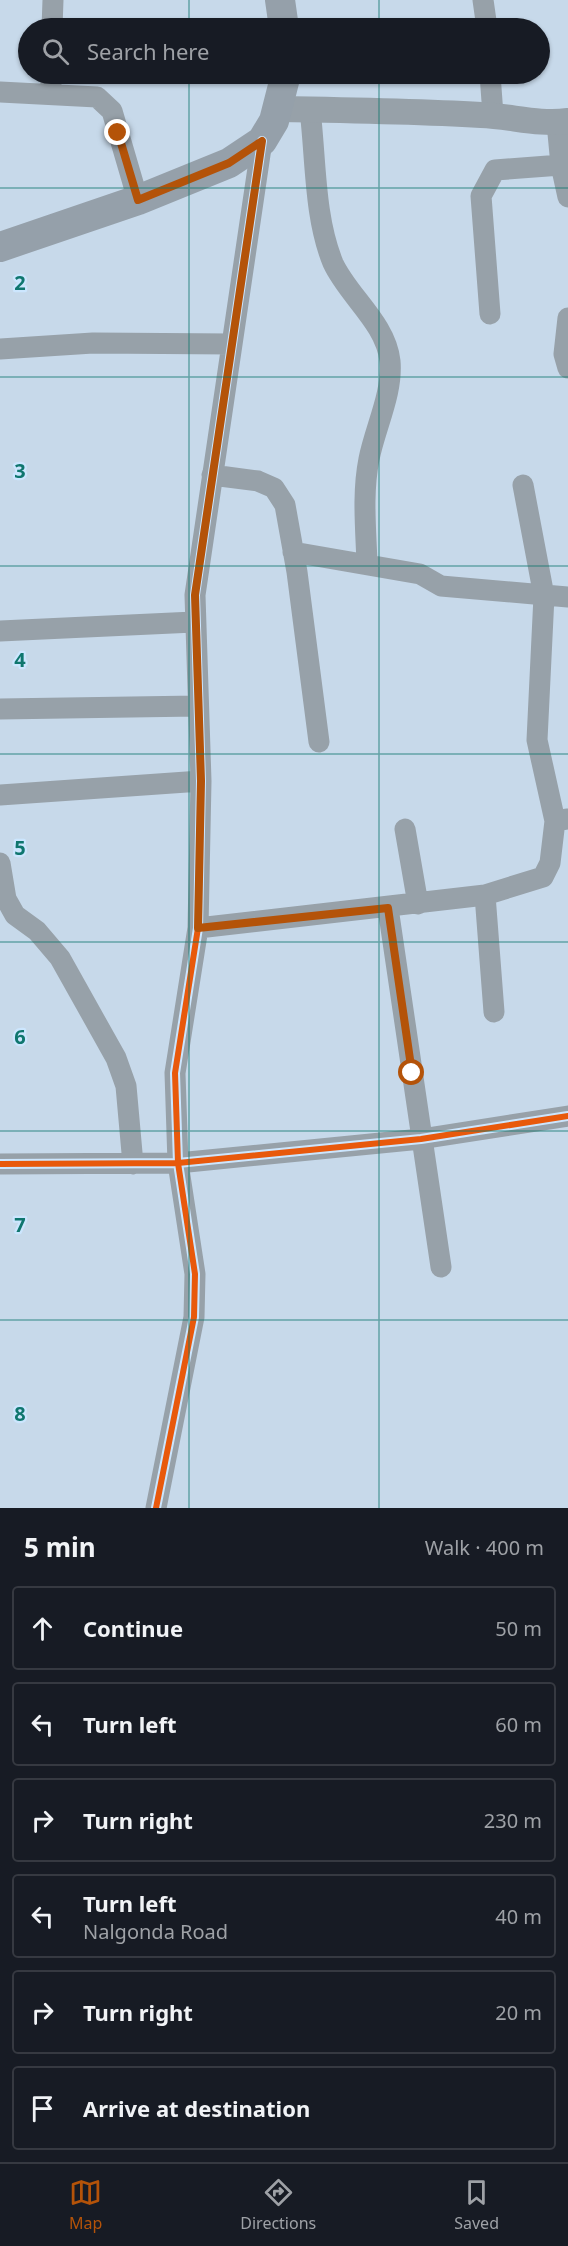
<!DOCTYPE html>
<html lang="en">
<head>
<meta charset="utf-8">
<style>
	body { margin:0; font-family:"Noto Sans",sans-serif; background:#242831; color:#f1f3f6 }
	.stop { position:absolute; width:18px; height:18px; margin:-14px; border:4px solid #b45309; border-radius:50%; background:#fff }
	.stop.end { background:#b45309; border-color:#fff; box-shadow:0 2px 6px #0008 }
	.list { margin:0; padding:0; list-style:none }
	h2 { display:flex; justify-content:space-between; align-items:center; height:78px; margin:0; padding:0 24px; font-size:26px }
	h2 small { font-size:20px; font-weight:400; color:#9ea1a6 }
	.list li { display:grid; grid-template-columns:39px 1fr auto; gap:18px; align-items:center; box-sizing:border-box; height:84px; margin:0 12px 12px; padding:0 12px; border:2px solid #363941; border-radius:6px }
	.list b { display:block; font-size:22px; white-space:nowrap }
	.list p { margin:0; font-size:20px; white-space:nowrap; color:#9ea1a6 }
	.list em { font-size:20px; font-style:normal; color:#9ea1a6 }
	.icon { flex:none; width:33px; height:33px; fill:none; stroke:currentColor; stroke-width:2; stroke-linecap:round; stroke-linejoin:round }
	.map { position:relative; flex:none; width:568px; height:1508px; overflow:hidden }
	.search { position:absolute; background:#171b24; box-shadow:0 2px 4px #0004; left:18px; right:18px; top:18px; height:66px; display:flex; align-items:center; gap:15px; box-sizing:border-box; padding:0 21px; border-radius:33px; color:#9ea1a6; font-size:22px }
	.sheet { height:654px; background:#171b24 }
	nav { display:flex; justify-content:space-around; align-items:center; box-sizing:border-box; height:84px; border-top:2px solid #363941; background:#171b24; font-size:16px; color:#9ea1a6 }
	nav a { display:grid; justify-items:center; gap:3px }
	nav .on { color:#b45309 }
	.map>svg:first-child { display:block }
</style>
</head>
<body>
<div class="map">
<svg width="568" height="1508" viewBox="0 0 568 1508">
	<rect width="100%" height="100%" fill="#c7d9ea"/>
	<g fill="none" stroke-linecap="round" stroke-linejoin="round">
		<!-- minor -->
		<path stroke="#97a1a9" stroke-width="21" d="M 483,0 L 487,28
			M 52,28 L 53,0
			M 490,74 L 493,115
			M 0,92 L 97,97 L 112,111 L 138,200
			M 51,93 L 51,74
			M 310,110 C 316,159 314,217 333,263 C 348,296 386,323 390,361 C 393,393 375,428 369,459 C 362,494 366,530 367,564
			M 557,123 L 561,165 L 568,197
			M 490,314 L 481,196 L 495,170 L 561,165
			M 568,318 L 564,354 L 568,368
			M 0,349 L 93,343 L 232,344
			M 212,475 L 258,481 L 274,488 L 285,505 L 297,572 L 319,742
			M 523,485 L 544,596 L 537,740 L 555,821
			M 293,552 L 420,574 L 441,586 L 568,597
			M 0,631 L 194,622
			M 0,709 L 197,706
			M 0,795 L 201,781
			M 405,829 L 418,904
			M 0,863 L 6,899 L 15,915 L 37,931 L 60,958 L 116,1058 L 126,1086 L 133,1164
			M 485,895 L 494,1012
			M 388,908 L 441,1267
			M 198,928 L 485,895 L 543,877 L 550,863 L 555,821 L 568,819
			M 0,1164 L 178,1163 L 421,1139 L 568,1116
			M 156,1508 L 194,1317 L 195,1274 L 178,1163 L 175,1073 L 198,928 L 201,781 L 195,595 L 262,141"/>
		<!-- tertiary -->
		<path stroke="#97a1a9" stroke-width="26" d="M 277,109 C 345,110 413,111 481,115 C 511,116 538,125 568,121"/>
		<!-- secondary -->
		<path stroke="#95a0aa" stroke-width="30" d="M 280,0 L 284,28
			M 0,247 L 138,200 L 229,163 L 262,141 L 274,121 L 286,74"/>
		<!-- cycleway casing -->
		<g stroke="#cce6fe" stroke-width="10">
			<path id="cycleway" d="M 0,1164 L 178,1163 L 421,1139 L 568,1116
				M 156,1508 L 194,1317 L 195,1274 L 178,1163 L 175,1073 L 198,928 L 201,781 L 195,595 L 262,141"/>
		</g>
		<!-- cycleway -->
		<use href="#cycleway" stroke="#e8590c" stroke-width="6"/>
	</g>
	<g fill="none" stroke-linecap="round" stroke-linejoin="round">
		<!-- route -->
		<path stroke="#b45309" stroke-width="8" d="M 118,133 L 138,200 L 229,163 L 262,141 L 195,595 L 201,781 L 198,928 L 388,908 L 412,1073"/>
	</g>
	<!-- grid -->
	<path fill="none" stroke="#0f766e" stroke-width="1.5" stroke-opacity="0.55" d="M 189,0 L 189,28M 379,0 L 379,28M 189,74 L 189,1508M 379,74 L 379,1508M 0,188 L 568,188M 0,377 L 568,377M 0,566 L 568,566M 0,754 L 568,754M 0,942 L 568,942M 0,1131 L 568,1131M 0,1320 L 568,1320"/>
	<g font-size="20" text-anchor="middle" font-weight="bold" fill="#0f766e" stroke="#cce6fe" stroke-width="4.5" stroke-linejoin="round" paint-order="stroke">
		<text x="20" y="290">2</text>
		<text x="20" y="478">3</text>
		<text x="20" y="667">4</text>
		<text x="20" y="855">5</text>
		<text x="20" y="1044">6</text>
		<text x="20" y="1232">7</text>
		<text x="20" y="1421">8</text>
	</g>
</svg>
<div class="stop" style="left:412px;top:1073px"></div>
<div class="stop end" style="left:118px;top:133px"></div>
<div class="search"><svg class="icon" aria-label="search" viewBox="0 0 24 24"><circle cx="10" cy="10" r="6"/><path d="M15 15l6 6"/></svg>Search here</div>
</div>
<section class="sheet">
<h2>5 min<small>Walk · 400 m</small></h2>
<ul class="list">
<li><svg class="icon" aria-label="ahead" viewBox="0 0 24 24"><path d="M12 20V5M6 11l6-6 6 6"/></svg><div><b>Continue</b></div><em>50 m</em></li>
<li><svg class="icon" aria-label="left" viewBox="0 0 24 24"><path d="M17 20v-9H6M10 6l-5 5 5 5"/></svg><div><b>Turn left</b></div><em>60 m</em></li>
<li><svg class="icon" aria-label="right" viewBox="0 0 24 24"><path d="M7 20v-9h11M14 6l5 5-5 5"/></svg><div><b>Turn right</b></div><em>230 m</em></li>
<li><svg class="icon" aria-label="left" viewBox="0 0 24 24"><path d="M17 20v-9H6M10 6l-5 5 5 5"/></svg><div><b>Turn left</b><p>Nalgonda Road</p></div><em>40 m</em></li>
<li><svg class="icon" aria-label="right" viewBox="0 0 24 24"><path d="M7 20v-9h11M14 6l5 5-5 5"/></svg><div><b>Turn right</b></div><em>20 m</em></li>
<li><svg class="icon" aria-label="arrive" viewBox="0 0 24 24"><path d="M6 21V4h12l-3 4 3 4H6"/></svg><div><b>Arrive at destination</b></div></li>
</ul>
</section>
<nav>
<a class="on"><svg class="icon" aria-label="map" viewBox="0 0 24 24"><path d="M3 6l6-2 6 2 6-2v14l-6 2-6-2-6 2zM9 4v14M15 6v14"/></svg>Map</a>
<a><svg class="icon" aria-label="directions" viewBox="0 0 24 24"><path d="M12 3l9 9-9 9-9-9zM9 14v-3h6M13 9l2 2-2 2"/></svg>Directions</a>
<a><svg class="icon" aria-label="saved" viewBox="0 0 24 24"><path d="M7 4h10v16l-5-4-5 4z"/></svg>Saved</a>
</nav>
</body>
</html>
